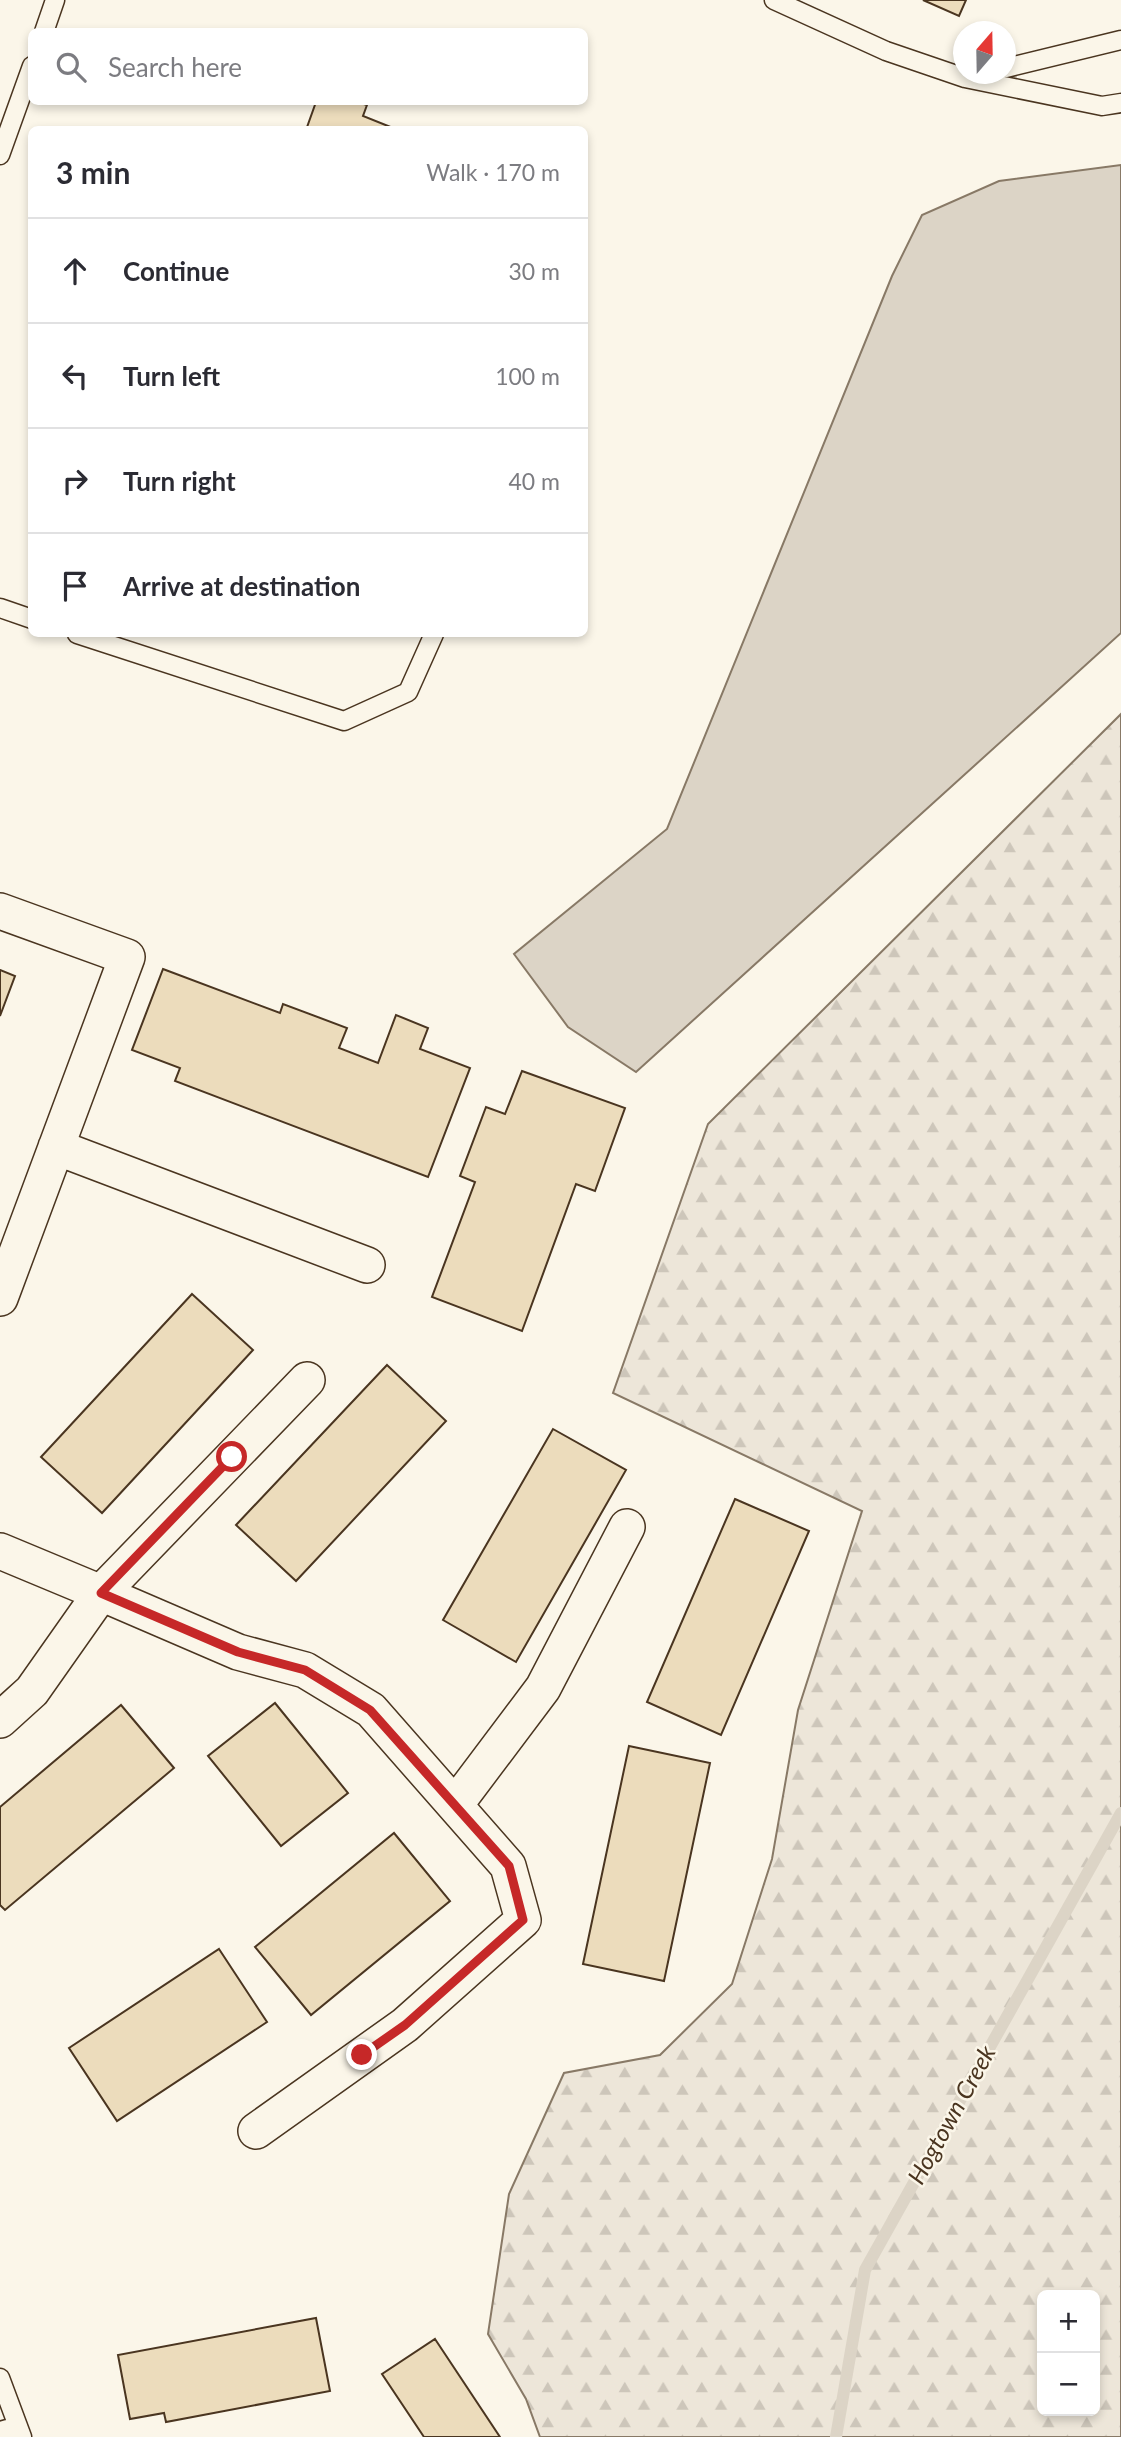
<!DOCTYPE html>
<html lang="en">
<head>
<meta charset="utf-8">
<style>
	body { margin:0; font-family:Lato,sans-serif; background:#f2f2f3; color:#2b2b33 }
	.controls { position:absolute; right:21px; bottom:21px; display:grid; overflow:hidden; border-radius:10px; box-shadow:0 4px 10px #0003 }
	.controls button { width:63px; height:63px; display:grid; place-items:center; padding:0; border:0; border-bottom:2px solid #e1e1e2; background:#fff; color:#2b2b33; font:35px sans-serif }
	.compass { position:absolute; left:953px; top:21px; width:63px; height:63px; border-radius:50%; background:#fff; box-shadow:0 4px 10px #0003; rotate:20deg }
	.stop { position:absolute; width:21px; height:21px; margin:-16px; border:5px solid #c62828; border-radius:50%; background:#fff }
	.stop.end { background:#c62828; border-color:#fff; box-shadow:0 2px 7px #0008 }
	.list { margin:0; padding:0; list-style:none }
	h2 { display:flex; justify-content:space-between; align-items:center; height:91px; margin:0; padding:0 28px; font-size:30px }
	h2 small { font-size:23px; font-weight:400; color:#7c7c81 }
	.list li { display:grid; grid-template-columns:46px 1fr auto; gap:21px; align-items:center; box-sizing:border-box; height:105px; padding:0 28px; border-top:2px solid #e1e1e2 }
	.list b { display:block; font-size:26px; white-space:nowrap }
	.list em { font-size:23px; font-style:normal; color:#7c7c81 }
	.icon { flex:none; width:38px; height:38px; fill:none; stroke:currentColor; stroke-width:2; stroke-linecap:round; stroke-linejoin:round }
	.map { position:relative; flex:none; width:1121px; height:2437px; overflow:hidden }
	.search { position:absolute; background:#fff; box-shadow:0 4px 10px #0003; left:28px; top:28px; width:560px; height:77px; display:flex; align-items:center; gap:18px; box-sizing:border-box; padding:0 24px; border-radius:10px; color:#7c7c81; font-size:26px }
	.panel { position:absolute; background:#fff; box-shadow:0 4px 10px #0003; left:28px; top:126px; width:560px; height:511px; border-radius:10px }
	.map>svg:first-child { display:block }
</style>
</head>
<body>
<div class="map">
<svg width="1121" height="2437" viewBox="0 0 1121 2437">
	<defs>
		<pattern id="forest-firs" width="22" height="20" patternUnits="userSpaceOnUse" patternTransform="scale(1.75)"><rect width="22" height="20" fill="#ede6d9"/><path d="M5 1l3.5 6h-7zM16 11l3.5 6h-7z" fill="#cdc6ba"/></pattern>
	</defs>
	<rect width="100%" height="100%" fill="#fbf6e9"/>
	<!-- forest -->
	<path fill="url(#forest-firs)" stroke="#887966" stroke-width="2" fill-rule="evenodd" d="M 1121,714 L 1121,2437 L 540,2437 L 526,2399 L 488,2334 L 509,2194 L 564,2073 L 660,2055 L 732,1984 L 772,1859 L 798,1710 L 862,1511 L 613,1393 L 708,1124 ZM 1042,2295 L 1095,2295 L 1095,2411 L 1042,2411 Z"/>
	<!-- water -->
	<path fill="#dcd4c6" stroke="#887966" stroke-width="2" d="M 1121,165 L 1121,633 L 636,1072 L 568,1027 L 514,954 L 667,829 L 892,276 L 922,215 L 999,181 Z"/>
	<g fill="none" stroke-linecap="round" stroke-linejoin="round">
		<!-- stream -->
		<path stroke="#dcd4c6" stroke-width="12" d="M 836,2437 L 865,2270 L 1121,1813"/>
	</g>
	<!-- building -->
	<path fill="#ecdcbc" stroke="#4a3520" stroke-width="2" d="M 923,0 L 966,0 L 959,16 Z
		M 316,102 L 357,102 L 367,105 L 363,116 L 398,130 L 306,130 Z
		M 163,969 L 280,1013 L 283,1004 L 347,1028 L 339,1048 L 378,1063 L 396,1015 L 428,1028 L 420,1049 L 470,1068 L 428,1177 L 175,1081 L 180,1068 L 132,1050 Z
		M 0,970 L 15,976 L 0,1016 Z
		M 522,1071 L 625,1108 L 595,1191 L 576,1184 L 522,1331 L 432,1297 L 475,1182 L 460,1176 L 486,1107 L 505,1114 Z
		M 192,1294 L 253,1350 L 102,1513 L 41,1457 Z
		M 387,1365 L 446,1421 L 296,1581 L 236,1525 Z
		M 553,1429 L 626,1470 L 516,1662 L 443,1620 Z
		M 735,1499 L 809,1531 L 721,1735 L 647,1702 Z
		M 275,1703 L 348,1793 L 281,1846 L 208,1756 Z
		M 121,1705 L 174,1768 L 5,1910 L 0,1905 L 0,1807 Z
		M 629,1746 L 710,1763 L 664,1981 L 583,1964 Z
		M 394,1833 L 450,1901 L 311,2015 L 255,1947 Z
		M 219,1949 L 267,2022 L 117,2121 L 69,2048 Z
		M 316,2318 L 330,2391 L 166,2422 L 164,2413 L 130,2419 L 118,2355 Z
		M 435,2339 L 500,2437 L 424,2437 L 382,2374 Z"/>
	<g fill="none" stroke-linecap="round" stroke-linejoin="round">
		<!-- service casing -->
		<g stroke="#4a3520" stroke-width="21">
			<path id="service" d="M 774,0 L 886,51 L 965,78 L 1102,106 L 1121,103
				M 44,32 L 55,0
				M 1006,68 L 1121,40
				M 0,155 L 32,66
				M 0,608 L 32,619
				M 77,634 L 344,721 L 408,692 L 434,634
				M 0,2378 L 22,2437
				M 0,2431 L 18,2426"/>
		</g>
		<!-- minor casing -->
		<g stroke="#4a3520" stroke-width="38">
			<path id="minor" d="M 0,911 L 127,957 L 0,1298
				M 56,1147 L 367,1265
				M 0,1551 L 101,1593 L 32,1691 L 0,1720
				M 455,1805 L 543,1688 L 627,1527
				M 256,2131 L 405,2025 L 523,1920 L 508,1866 L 371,1710 L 305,1670 L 238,1652 L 101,1593 L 307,1380"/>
		</g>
		<!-- service -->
		<use href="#service" stroke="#fbf6e9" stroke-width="18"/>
		<!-- minor -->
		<use href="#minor" stroke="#fbf6e9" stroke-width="35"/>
	</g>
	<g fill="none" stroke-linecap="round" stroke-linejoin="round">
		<!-- route -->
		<path stroke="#c62828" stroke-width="9" d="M 232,1457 L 101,1593 L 238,1652 L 305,1670 L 370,1710 L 509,1866 L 523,1920 L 405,2025 L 362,2055"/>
	</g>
	<g text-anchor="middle" stroke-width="5" stroke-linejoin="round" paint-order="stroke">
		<!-- water labels -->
		<g font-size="24" font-style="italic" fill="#4a3520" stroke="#fbf6e9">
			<text transform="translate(952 2115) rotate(-61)" y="8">Hogtown Creek</text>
		</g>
	</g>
</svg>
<div class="controls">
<button>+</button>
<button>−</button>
</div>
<svg class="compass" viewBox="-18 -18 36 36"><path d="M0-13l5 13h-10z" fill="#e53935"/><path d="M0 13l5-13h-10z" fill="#7c7c81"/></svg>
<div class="stop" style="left:232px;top:1457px"></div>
<div class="stop end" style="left:362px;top:2055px"></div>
<div class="search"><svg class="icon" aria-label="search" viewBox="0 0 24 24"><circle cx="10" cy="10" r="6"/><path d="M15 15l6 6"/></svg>Search here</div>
<section class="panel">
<h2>3 min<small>Walk · 170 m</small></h2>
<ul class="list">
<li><svg class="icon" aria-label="ahead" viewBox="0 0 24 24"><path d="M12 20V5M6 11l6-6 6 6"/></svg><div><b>Continue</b></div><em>30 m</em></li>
<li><svg class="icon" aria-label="left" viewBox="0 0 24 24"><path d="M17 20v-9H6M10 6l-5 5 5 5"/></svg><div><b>Turn left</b></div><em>100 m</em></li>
<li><svg class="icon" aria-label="right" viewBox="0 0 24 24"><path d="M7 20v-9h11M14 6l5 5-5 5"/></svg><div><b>Turn right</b></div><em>40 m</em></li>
<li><svg class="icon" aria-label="arrive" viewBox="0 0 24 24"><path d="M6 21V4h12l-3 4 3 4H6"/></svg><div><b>Arrive at destination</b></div></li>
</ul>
</section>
</div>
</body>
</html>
